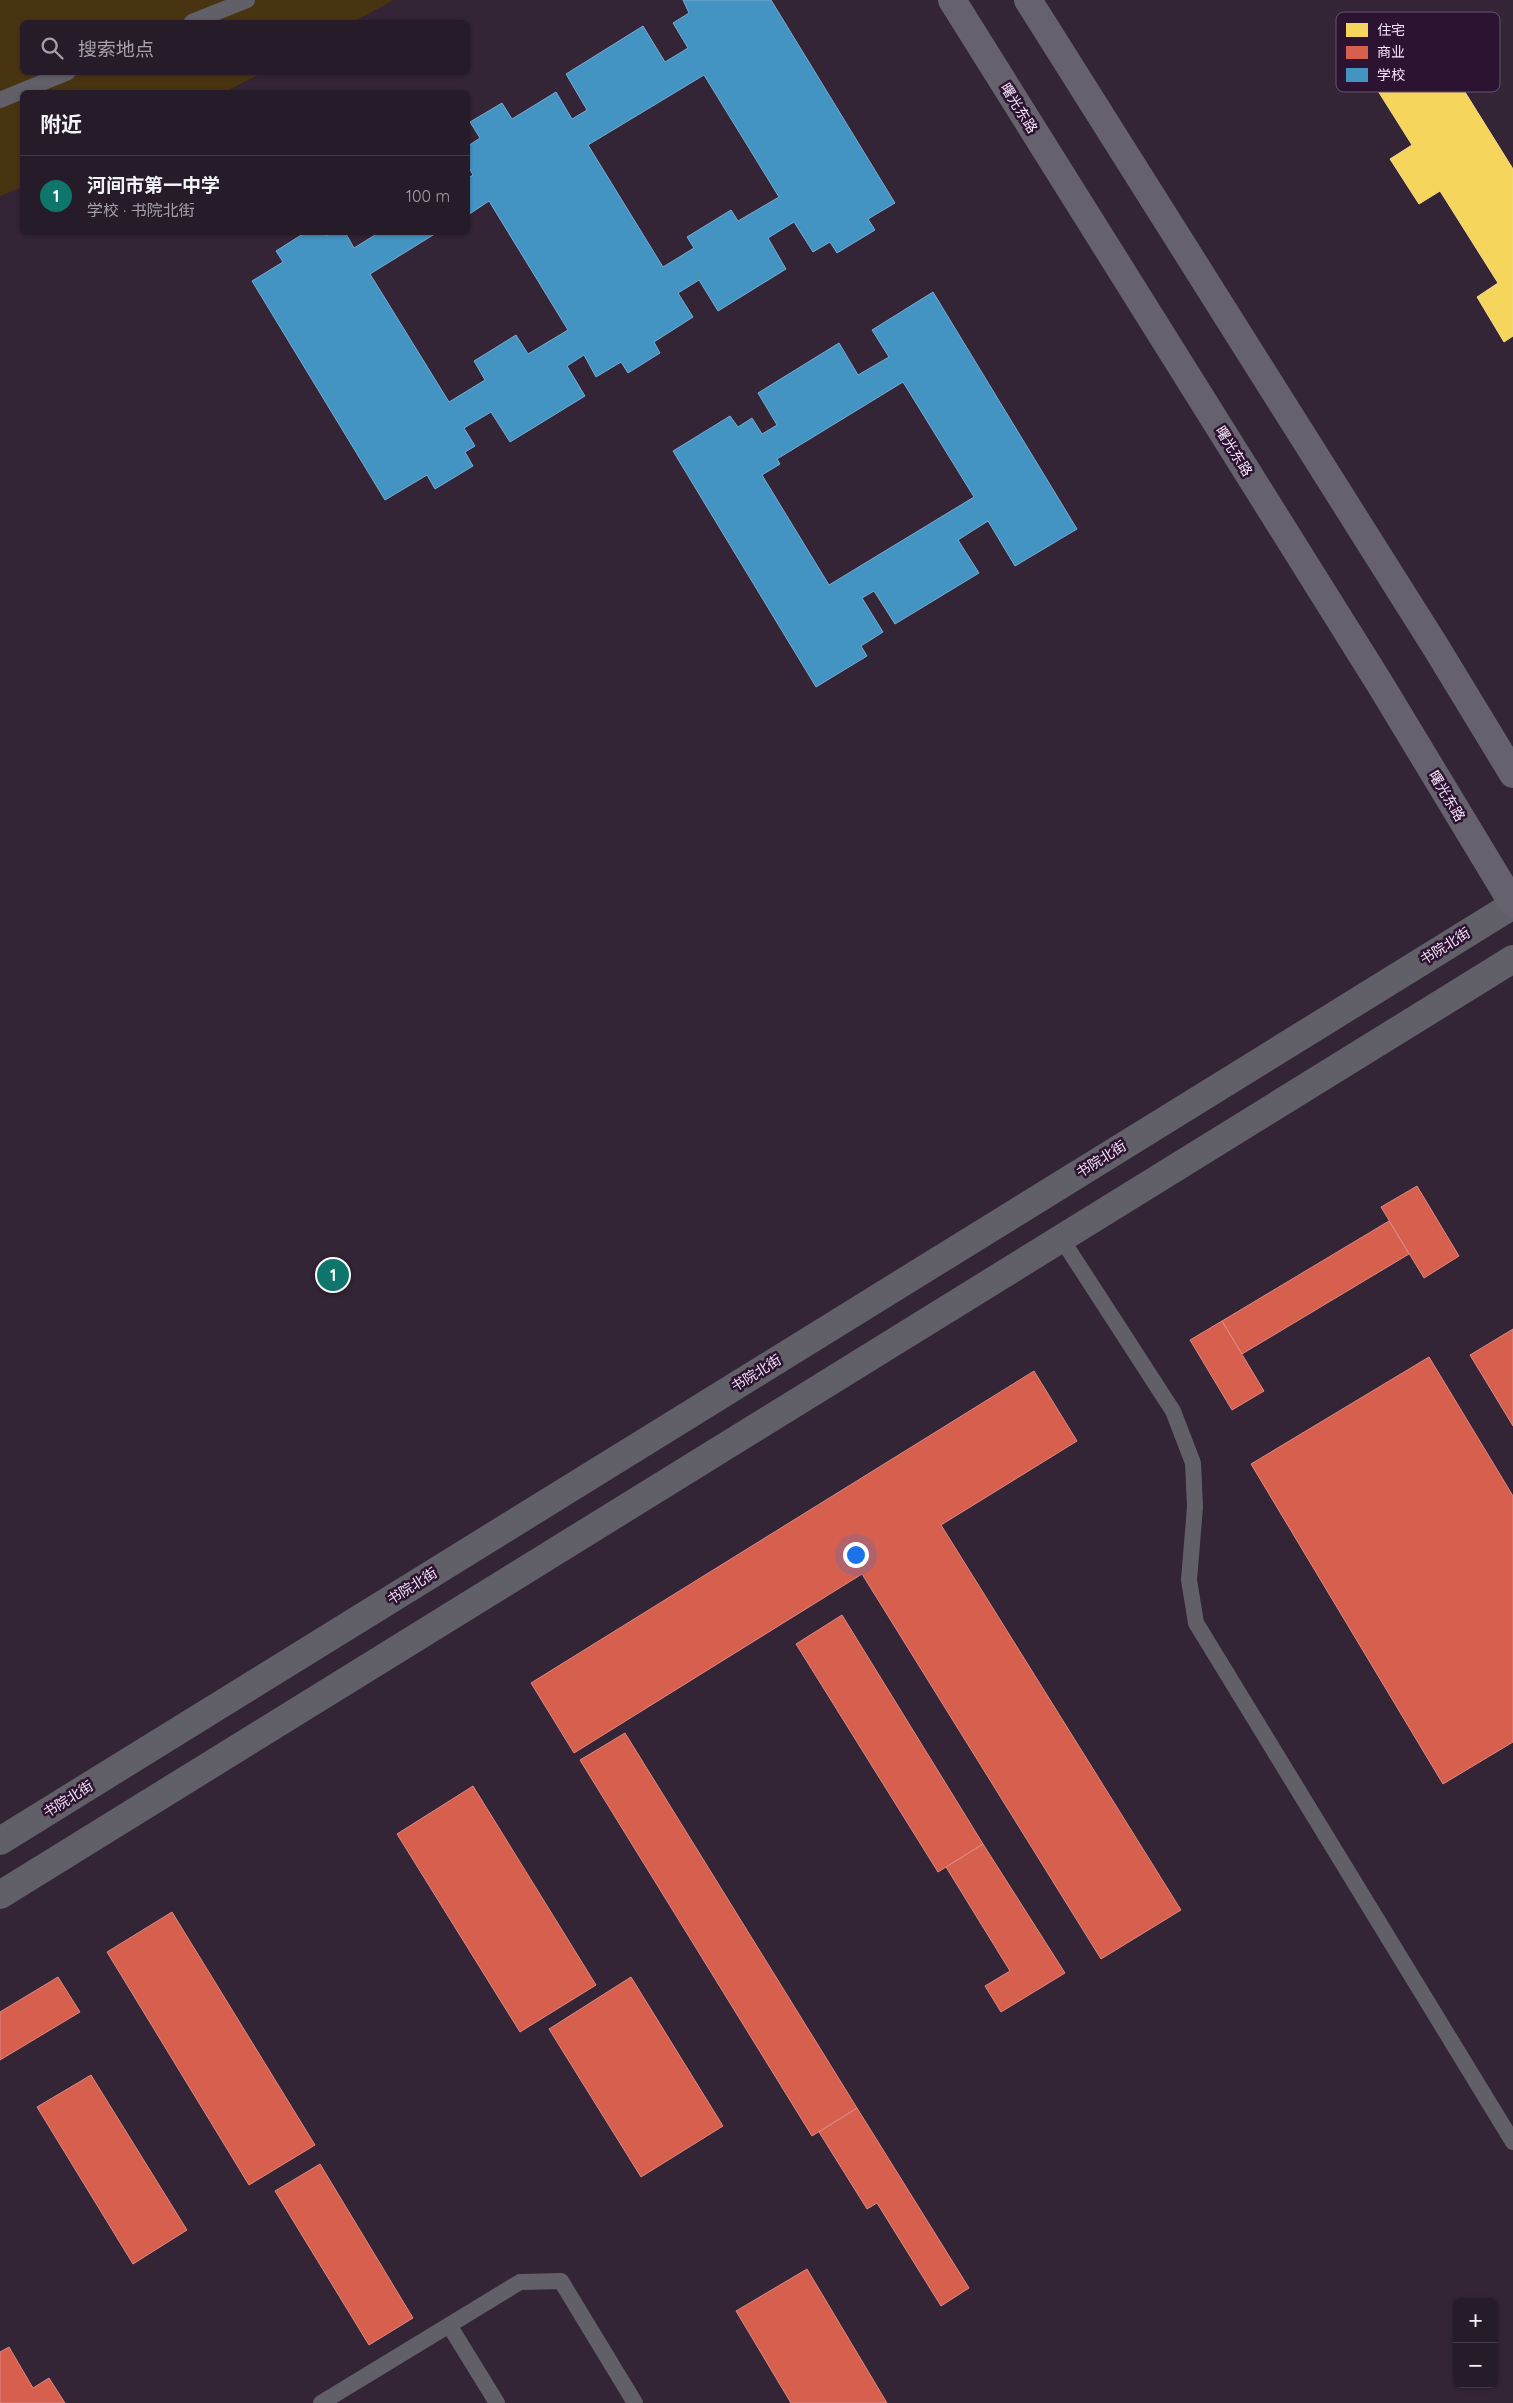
<!DOCTYPE html>
<html lang="zh">
<head>
<meta charset="utf-8">
<style>
	body { margin:0; font-family:Quicksand,"Noto Sans SC",sans-serif; background:#322834; color:#f1f3f6 }
	.controls { position:absolute; right:15px; bottom:15px; display:grid; overflow:hidden; border-radius:8px; box-shadow:0 1px 4px #0004 }
	.controls button { width:45px; height:45px; display:grid; place-items:center; padding:0; border:0; border-bottom:1px solid #423945; background:#261b28; color:#f1f3f6; font:25px sans-serif }
	.you { position:absolute; left:855px; top:1554px; width:18px; height:18px; margin:-12px; border:4px solid #fff; border-radius:50%; background:#1a73e8; box-shadow:0 0 0 8px #1a73e833 }
	.badge { display:grid; place-items:center; width:32px; height:32px; border-radius:50%; background:#0f766e; color:#fff; font-size:16px; font-weight:700 }
	.pin { position:absolute; translate:-50% -50%; border:2px solid #fff; box-shadow:0 1px 5px #0006 }
	.list { margin:0; padding:0; list-style:none }
	h2 { display:flex; justify-content:space-between; align-items:center; height:65px; margin:0; padding:0 20px; font-size:21px }
	h2 small { font-size:16px; font-weight:400; color:#a4a1a8 }
	.list li { display:grid; grid-template-columns:32px 1fr auto; gap:15px; align-items:center; box-sizing:border-box; height:80px; padding:0 20px; border-top:1px solid #423945 }
	.list b { display:block; font-size:19px; white-space:nowrap }
	.list p { margin:0; font-size:16px; white-space:nowrap; color:#a4a1a8 }
	.list em { font-size:16px; font-style:normal; color:#a4a1a8 }
	.icon { flex:none; width:28px; height:28px; fill:none; stroke:currentColor; stroke-width:2; stroke-linecap:round; stroke-linejoin:round }
	.map { position:relative; flex:none; width:1513px; height:2403px; overflow:hidden }
	.search { position:absolute; background:#261b28; box-shadow:0 1px 4px #0004; left:20px; top:20px; width:450px; height:55px; display:flex; align-items:center; gap:12px; box-sizing:border-box; padding:0 18px; border-radius:8px; color:#a4a1a8; font-size:19px }
	.panel { position:absolute; background:#261b28; box-shadow:0 1px 4px #0004; left:20px; top:90px; width:450px; height:145px; border-radius:8px }
	.map>svg:first-child { display:block }
</style>
</head>
<body>
<div class="map">
<svg width="1513" height="2403" viewBox="0 0 1513 2403">
	<rect width="100%" height="100%" fill="#332436"/>
	<!-- green -->
	<path fill="#493412" d="M 0,0 L 394,0 L 353,22 L 22,22 L 22,72 L 262,73 L 225,92 L 22,92 L 22,187 L 0,196 Z"/>
	<!-- homes -->
	<path fill="#f6d55c" stroke="#f6da8b" d="M 1440,52 L 1513,169 L 1513,336 L 1504,342 L 1477,297 L 1498,283 L 1440,191 L 1419,204 L 1390,159 L 1412,145 L 1378,91 Z"/>
	<!-- shops -->
	<path fill="#d6604d" stroke="#e08881" d="M 1417,1186 L 1459,1256 L 1424,1278 L 1381,1207 Z
		M 1389,1221 L 1409,1254 L 1242,1354 L 1222,1321 Z
		M 1222,1321 L 1264,1391 L 1232,1410 L 1190,1340 Z
		M 1513,1329 L 1513,1426 L 1470,1355 Z
		M 1429,1357 L 1513,1496 L 1513,1742 L 1443,1784 L 1251,1464 Z
		M 1034,1371 L 1077,1441 L 941,1525 L 1181,1910 L 1101,1959 L 862,1574 L 574,1753 L 531,1683 Z
		M 842,1615 L 983,1844 L 938,1872 L 796,1644 Z
		M 625,1733 L 857,2108 L 812,2136 L 580,1760 Z
		M 473,1786 L 596,1985 L 520,2032 L 397,1834 Z
		M 983,1844 L 1065,1973 L 1001,2012 L 985,1986 L 1010,1971 L 946,1867 Z
		M 172,1912 L 315,2145 L 249,2185 L 107,1952 Z
		M 58,1977 L 80,2012 L 0,2060 L 0,2012 Z
		M 631,1977 L 723,2126 L 641,2177 L 549,2029 Z
		M 91,2075 L 187,2230 L 133,2264 L 37,2107 Z
		M 857,2108 L 969,2288 L 941,2306 L 877,2203 L 867,2209 L 819,2132 Z
		M 320,2164 L 413,2318 L 369,2345 L 275,2191 Z
		M 807,2269 L 887,2403 L 791,2403 L 736,2311 Z
		M 9,2347 L 33,2388 L 49,2378 L 65,2403 L 0,2403 L 0,2352 Z"/>
	<!-- schools -->
	<path fill="#4393c3" stroke="#79acd3" fill-rule="evenodd" d="M 683,0 L 771,0 L 895,203 L 868,219 L 875,230 L 837,253 L 830,242 L 813,252 L 794,222 L 768,238 L 786,269 L 718,311 L 699,280 L 678,293 L 693,317 L 654,342 L 660,353 L 628,373 L 621,362 L 596,377 L 584,355 L 567,366 L 585,396 L 510,442 L 491,412 L 464,428 L 475,446 L 465,452 L 473,466 L 435,489 L 427,475 L 385,500 L 252,281 L 283,262 L 276,251 L 306,232 L 324,232 L 326,236 L 332,232 L 345,232 L 354,248 L 375,235 L 373,232 L 438,232 L 370,274 L 449,402 L 485,380 L 474,361 L 516,335 L 528,354 L 568,330 L 489,201 L 468,215 L 468,178 L 473,175 L 468,166 L 468,146 L 480,138 L 470,122 L 502,103 L 512,119 L 556,92 L 572,119 L 587,110 L 566,74 L 643,26 L 665,62 L 688,48 L 673,23 L 689,13 ZM 704,75 L 779,197 L 738,221 L 731,210 L 687,237 L 694,248 L 663,267 L 588,145 Z
		M 933,292 L 1077,529 L 1015,566 L 988,521 L 958,540 L 979,573 L 895,624 L 874,591 L 862,598 L 883,632 L 861,646 L 867,656 L 816,687 L 673,451 L 730,416 L 738,427 L 752,418 L 762,434 L 777,425 L 758,393 L 839,343 L 858,375 L 889,357 L 872,330 ZM 903,382 L 974,497 L 829,585 L 762,475 L 780,464 L 777,459 Z"/>
	<g fill="none" stroke-linecap="round" stroke-linejoin="round">
		<!-- service -->
		<path stroke="#616069" stroke-width="16" d="M 192,22 L 247,0
			M 0,100 L 68,72
			M 1061,1238 L 1173,1411 L 1193,1463 L 1195,1507 L 1189,1580 L 1196,1623 L 1513,2142
			M 449,2325 L 497,2403
			M 321,2403 L 520,2282 L 561,2281 L 635,2403"/>
		<!-- tertiary -->
		<path stroke="#616069" stroke-width="28" d="M 0,1841 L 1513,905
			M 0,1895 L 1513,959"/>
		<!-- secondary -->
		<path stroke="#65616d" stroke-width="28" d="M 952,0 L 1380,684 L 1513,904
			M 1028,0 L 1437,649 L 1513,774"/>
	</g>
	<g text-anchor="middle" stroke-width="5" stroke-linejoin="round" paint-order="stroke">
		<!-- street labels -->
		<g font-size="14" fill="#f6e5f9" stroke="#2d1332">
			<text transform="translate(1019 108) rotate(58)" y="5">曙光东路</text>
			<text transform="translate(1234 451) rotate(58)" y="5">曙光东路</text>
			<text transform="translate(1447 796) rotate(59)" y="5">曙光东路</text>
			<text transform="translate(1445 946) rotate(-32)" y="5">书院北街</text>
			<text transform="translate(1101 1159) rotate(-32)" y="5">书院北街</text>
			<text transform="translate(756 1373) rotate(-32)" y="5">书院北街</text>
			<text transform="translate(412 1586) rotate(-32)" y="5">书院北街</text>
			<text transform="translate(68 1799) rotate(-32)" y="5">书院北街</text>
		</g>
	</g>
	<!-- legend -->
	<rect x="1336" y="12" width="164" height="80" rx="8" fill="#2d1332" stroke="#69526e" stroke-width="1"/>
	<rect x="1346" y="23" width="22" height="14" fill="#f6d55c"/>
	<rect x="1346" y="46" width="22" height="13" fill="#d6604d"/>
	<rect x="1346" y="68" width="22" height="14" fill="#4393c3"/>
	<g font-size="14" fill="#f6e5f9">
		<text x="1377" y="35">住宅</text>
		<text x="1377" y="57">商业</text>
		<text x="1377" y="80">学校</text>
	</g>
</svg>
<div class="controls">
<button>+</button>
<button>−</button>
</div>
<div class="you"></div>
<div class="pin badge" style="left:333px;top:1275px">1</div>
<div class="search"><svg class="icon" aria-label="search" viewBox="0 0 24 24"><circle cx="10" cy="10" r="6"/><path d="M15 15l6 6"/></svg>搜索地点</div>
<section class="panel">
<h2>附近<small></small></h2>
<ul class="list">
<li><span class="badge">1</span><div><b>河间市第一中学</b><p>学校 · 书院北街</p></div><em>100 m</em></li>
</ul>
</section>
</div>
</body>
</html>
